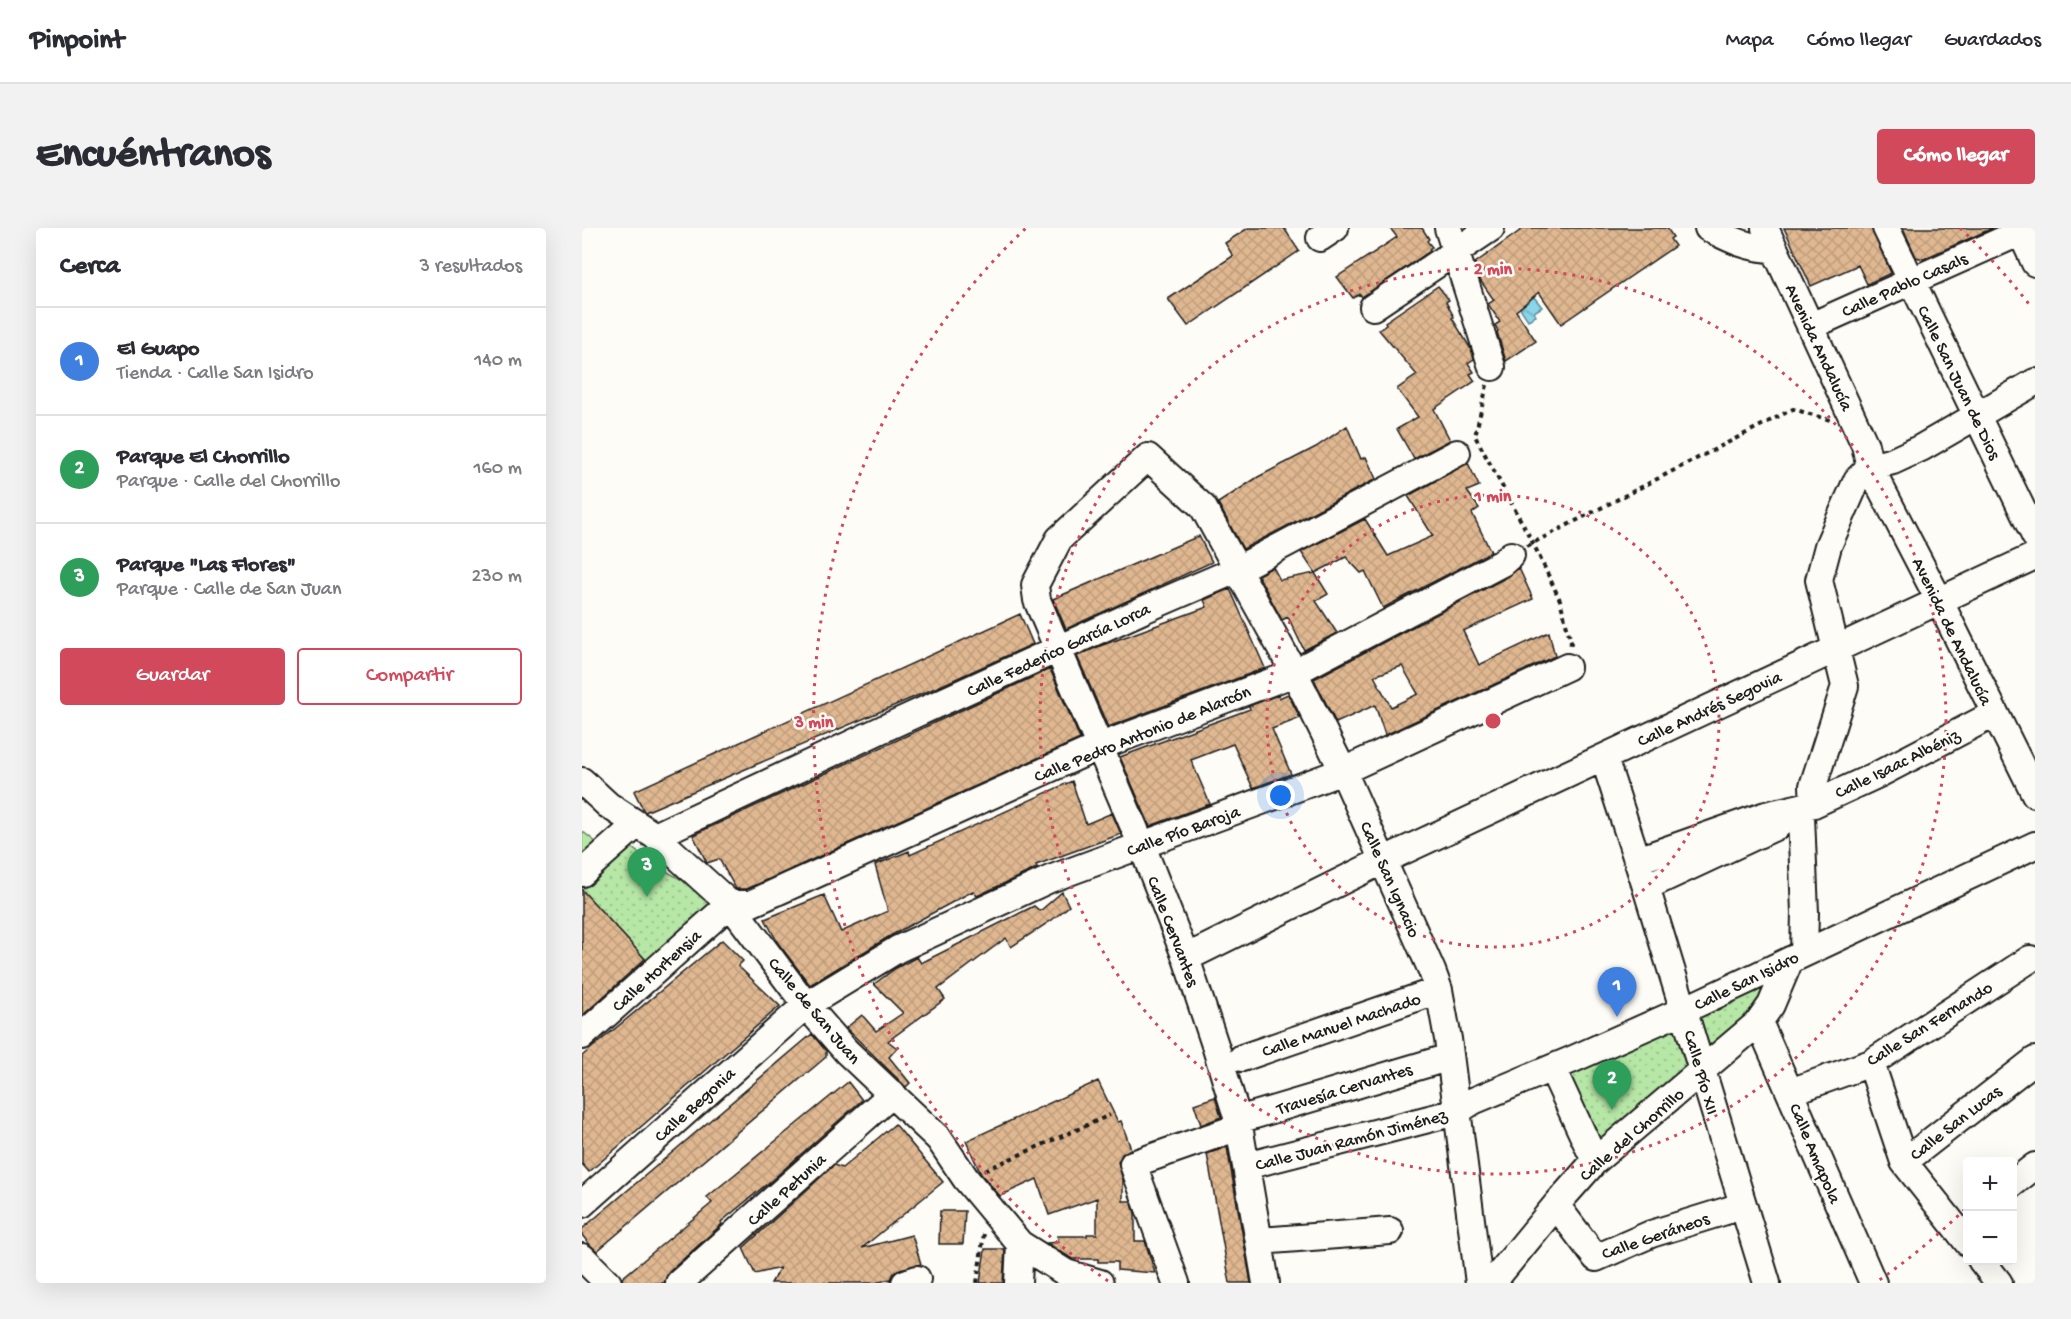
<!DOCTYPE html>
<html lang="es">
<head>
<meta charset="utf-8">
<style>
	body { margin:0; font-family:"Gochi Hand",sans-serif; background:#f2f2f3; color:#2b2b33 }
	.controls { position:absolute; right:18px; bottom:18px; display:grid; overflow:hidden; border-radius:6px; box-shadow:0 6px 24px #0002 }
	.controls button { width:54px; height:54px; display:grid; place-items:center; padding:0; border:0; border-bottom:2px solid #e1e1e2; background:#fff; color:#2b2b33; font:30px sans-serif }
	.you { position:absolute; left:699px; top:568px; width:21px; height:21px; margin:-15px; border:4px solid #fff; border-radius:50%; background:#1a73e8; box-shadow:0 0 0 9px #1a73e833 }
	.badge { display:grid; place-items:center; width:39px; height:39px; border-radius:50%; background:#d1495b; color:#fff; font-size:20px; font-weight:700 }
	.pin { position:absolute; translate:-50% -50px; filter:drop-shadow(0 2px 3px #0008) }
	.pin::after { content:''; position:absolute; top:32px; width:21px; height:18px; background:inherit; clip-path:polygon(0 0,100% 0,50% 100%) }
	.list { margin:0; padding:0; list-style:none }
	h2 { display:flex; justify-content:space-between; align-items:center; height:78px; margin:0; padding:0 24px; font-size:26px }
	h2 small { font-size:20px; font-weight:400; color:#7c7c81 }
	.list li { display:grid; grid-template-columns:39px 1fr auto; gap:18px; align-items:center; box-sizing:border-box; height:108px; padding:0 24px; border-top:2px solid #e1e1e2 }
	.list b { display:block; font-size:22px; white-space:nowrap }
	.list p { margin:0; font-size:20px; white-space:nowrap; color:#7c7c81 }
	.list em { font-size:20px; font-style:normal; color:#7c7c81 }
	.actions { display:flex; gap:12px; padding:18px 24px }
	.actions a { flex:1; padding:14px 0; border:2px solid #d1495b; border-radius:6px; text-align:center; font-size:21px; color:#d1495b }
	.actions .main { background:#d1495b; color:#fff }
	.map { position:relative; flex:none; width:1453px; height:1055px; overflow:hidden; border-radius:6px }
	header { display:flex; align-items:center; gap:36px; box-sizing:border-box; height:84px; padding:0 30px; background:#fff; border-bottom:2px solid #e1e1e2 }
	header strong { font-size:28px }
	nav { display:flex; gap:33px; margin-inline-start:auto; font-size:21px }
	.intro { display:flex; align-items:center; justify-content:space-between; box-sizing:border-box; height:144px; padding:0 36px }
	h1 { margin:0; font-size:42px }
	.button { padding:15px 27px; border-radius:6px; background:#d1495b; color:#fff; font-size:21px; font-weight:700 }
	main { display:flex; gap:36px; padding:0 36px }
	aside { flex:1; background:#fff; border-radius:6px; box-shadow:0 6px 24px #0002 }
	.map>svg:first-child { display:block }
</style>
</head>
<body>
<header>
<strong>Pinpoint</strong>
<nav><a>Mapa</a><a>Cómo llegar</a><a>Guardados</a></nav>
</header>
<div class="intro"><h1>Encuéntranos</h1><a class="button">Cómo llegar</a></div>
<main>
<aside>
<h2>Cerca<small>3 resultados</small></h2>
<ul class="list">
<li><span class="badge" style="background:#3f7fe0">1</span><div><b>El Guapo</b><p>Tienda · Calle San Isidro</p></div><em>140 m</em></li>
<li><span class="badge" style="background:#2e9e5b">2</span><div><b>Parque El Chorrillo</b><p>Parque · Calle del Chorrillo</p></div><em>160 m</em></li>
<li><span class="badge" style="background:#2e9e5b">3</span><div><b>Parque &quot;Las Flores&quot;</b><p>Parque · Calle de San Juan</p></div><em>230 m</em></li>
</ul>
<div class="actions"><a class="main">Guardar</a><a>Compartir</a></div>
</aside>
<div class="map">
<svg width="1453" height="1055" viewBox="0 0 1453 1055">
	<defs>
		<pattern id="park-dots" width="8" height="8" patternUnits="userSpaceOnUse" patternTransform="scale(1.5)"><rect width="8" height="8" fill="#b6e7a6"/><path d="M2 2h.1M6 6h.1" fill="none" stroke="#9cc68e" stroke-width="1.8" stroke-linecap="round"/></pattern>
		<pattern id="water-waves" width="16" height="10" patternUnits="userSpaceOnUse" patternTransform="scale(1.5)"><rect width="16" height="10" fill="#8ad5ea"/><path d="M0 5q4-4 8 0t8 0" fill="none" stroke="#76b6c8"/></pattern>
		<pattern id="building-cross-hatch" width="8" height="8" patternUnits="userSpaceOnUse" patternTransform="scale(1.5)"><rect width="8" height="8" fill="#dfb790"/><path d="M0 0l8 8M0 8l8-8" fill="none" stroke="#bf9d7c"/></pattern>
	</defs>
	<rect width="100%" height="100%" fill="#fdfcf7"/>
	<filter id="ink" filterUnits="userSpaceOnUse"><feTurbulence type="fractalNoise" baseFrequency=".0167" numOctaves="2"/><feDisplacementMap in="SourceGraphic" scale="12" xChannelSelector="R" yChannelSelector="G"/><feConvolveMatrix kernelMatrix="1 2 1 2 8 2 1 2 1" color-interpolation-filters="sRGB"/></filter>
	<g filter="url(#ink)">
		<!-- park -->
		<path fill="url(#park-dots)" stroke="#698261" stroke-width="1.5" d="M 46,617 L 73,637 L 102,653 L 133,677 L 67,735 L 0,662 Z
			M 1187,751 L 1182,775 L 1126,828 L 1114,784 Z
			M 1098,793 L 1111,841 L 1016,920 L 981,844 Z"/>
		<!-- garden -->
		<path fill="#b6e7a6" stroke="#698261" stroke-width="1.5" d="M 0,603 L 15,615 L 0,629 Z"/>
		<!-- water -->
		<path fill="url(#water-waves)" stroke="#5e8b98" stroke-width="1.5" d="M 952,69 L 960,79 L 952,84 L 954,88 L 946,92 L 938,80 Z"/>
		<!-- building -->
		<path fill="url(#building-cross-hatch)" stroke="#1c1c1c" stroke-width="1.5" fill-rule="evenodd" d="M 666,0 L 702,0 L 717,23 L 606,98 L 586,71 L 651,28 L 643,15 Z
			M 808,0 L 840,0 L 847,11 L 845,13 L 850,19 L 847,21 L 848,23 L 780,69 L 778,66 L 771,70 L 755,49 L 815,9 Z
			M 942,0 L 1085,0 L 1091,9 L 1088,11 L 1093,18 L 979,96 L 957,64 L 934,83 L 954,113 L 924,133 L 915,104 L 916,103 L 913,97 L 918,94 L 906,76 L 912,72 L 898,52 L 893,35 Z
			M 1202,0 L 1289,0 L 1309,45 L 1285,56 L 1276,37 L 1229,58 Z
			M 1321,0 L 1411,0 L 1341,31 L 1334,29 Z
			M 856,58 L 867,72 L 864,74 L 872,89 L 870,90 L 889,121 L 892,131 L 886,135 L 892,144 L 888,146 L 893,153 L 852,181 L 868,212 L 832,231 L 815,201 L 836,189 L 815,161 L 835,147 L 797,102 L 804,97 L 803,94 Z
			M 765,198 L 779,231 L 784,229 L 794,251 L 661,321 L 636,275 L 676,249 L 734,219 Z
			M 886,235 L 897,258 L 885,263 L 897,280 L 890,285 L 909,324 L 801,380 L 783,343 L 779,345 L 764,329 L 733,345 L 719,324 L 783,291 L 806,328 L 851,308 L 826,268 Z
			M 617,308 L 630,334 L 484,401 L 471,371 Z
			M 691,339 L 698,352 L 733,345 L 746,366 L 734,373 L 755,405 L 722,422 L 706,389 L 700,392 L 676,347 Z
			M 937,340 L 951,371 L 881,403 L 897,437 L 967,404 L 973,428 L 803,507 L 793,477 L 754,495 L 732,451 L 927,348 ZM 820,438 L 836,466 L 809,479 L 792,448 Z
			M 648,361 L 683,440 L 526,499 L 495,428 L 518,418 L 625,379 L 622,372 Z
			M 438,386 L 451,416 L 358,458 L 63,584 L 62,583 L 52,563 Z
			M 468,441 L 498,511 L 165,661 L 154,661 L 137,631 L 125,635 L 111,607 Z
			M 706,466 L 718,490 L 690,501 L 709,546 L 671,560 L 651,516 L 609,532 L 628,576 L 568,598 L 538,529 L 668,481 L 667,478 L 696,467 L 697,470 Z
			M 490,553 L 504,596 L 530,585 L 539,606 L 454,637 L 455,640 L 395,668 L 391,663 L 308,708 L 228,757 L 196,715 L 183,691 L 242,667 L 259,704 L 306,683 L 293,637 L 327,623 L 328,627 Z
			M 0,662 L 63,731 L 0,788 Z
			M 480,664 L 487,678 L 470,692 L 429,719 L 424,710 L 356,761 L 363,771 L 306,813 L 315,820 L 307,829 L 328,855 L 324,859 L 264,800 L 280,787 L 294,803 L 321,785 L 292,756 L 314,740 L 335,729 L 339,735 L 452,678 L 458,683 Z
			M 140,712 L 161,733 L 156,738 L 198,778 L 7,944 L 0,936 L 0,828 Z
			M 230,806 L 244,823 L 244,829 L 15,1023 L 8,1017 L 0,1007 L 0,1001 Z
			M 516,853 L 536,894 L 539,893 L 549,921 L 540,926 L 536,934 L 541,952 L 541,973 L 549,973 L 553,985 L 553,1013 L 563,1013 L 573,1045 L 535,1042 L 535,1034 L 516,1034 L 516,1031 L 490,1031 L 465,1015 L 477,1014 L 475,1008 L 505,1008 L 505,1006 L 515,1006 L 515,970 L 467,987 L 455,951 L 418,968 L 399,946 L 384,913 Z
			M 266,854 L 280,872 L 190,952 L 139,994 L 140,996 L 87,1044 L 82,1055 L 41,1055 L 40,1050 L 130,975 L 125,969 Z
			M 633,869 L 639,889 L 619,897 L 612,876 Z
			M 313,896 L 361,954 L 280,1020 L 330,1007 L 339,1036 L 318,1041 L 312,1045 L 309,1051 L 293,1055 L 189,1055 L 198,1040 L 173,1046 L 161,1020 L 252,937 L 260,940 Z
			M 645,919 L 669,1055 L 648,1055 L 625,926 Z
			M 358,983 L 383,983 L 381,1016 L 357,1016 Z
			M 403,1021 L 423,1021 L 421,1055 L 398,1055 Z"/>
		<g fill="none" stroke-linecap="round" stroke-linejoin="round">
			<!-- minor casing -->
			<g stroke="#1c1c1c" stroke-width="30">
				<path id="minor" d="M 866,0 L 910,139
					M 1126,0 C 1148,11 1167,21 1192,21
					M 1183,0 L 1283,217 L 1288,239 L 1357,372 L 1453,566
					M 1304,0 L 1453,308
					M 1437,0 L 1453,35
					M 738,10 L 753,0
					M 791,79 L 909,0
					M 1229,98 L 1448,0
					M 1022,530 L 1064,659 L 1185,1055
					M 0,553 L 26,577 L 73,608 L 148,676 L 224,777 L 264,823 L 357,911 L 384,951 L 438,1016 L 484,1045 L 518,1055
					M 1232,576 L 1231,558 L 1263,458 L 1237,352 L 1246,318 L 1275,252 L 1288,239 L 1311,233 L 1339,220 L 1453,154
					M 1219,588 L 1223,685 L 1222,725
					M 73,608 L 305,499 L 561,382 L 654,342 L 875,225
					M 1056,632 L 1184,587 L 1232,576 L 1297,546 L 1412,486
					M 0,645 L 54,597
					M 1064,659 L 1195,598
					M 604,730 L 802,632 L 1453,328
					M 1177,794 L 1291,1055
					M 0,808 L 148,676 L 168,676 L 516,519 L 705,448 L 920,335 L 929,327
					M 660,830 L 857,762
					M 1289,835 L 1322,934 L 1386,1015
					M 970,840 L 1013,933
					M 1208,864 L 1289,835 L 1448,731
					M 656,892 L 868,829
					M 1322,934 L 1453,832
					M 664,938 L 874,884 L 891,873 L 989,832 L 1102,782 L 1453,617
					M 1430,956 L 1453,938
					M 0,976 L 224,777 L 316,721 L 468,651 L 761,543 L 985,439
					M 974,977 L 1014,1030 L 1069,1006 L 1160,978
					M 677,1013 L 808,1003
					M 0,1029 L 26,1055
					M 1399,1032 L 1417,1055
					M 97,1055 L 310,866
					M 323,1055 L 335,1051
					M 436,1055 L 438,1016
					M 594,1055 L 551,936 L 657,899
					M 684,1055 L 656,892 L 633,817 L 604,730 L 560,618 L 455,372 L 453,357 L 477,311 L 566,229 L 621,279 L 712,444 L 761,543 L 850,743 L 857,762 L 866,811 L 897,1055
					M 910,1055 L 974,977 L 1013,933 L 1177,794 L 1189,777 L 1208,732"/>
			</g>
			<!-- path -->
			<path stroke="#1c1c1c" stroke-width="4" stroke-dasharray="4.5 4.5" stroke-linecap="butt" d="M 905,157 L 893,208 L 951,315 L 978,372 L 989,414 L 988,420
				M 945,318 L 1211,181 L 1248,192
				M 403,942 L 528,887
				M 395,1055 L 402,1005"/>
			<!-- minor -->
			<use href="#minor" stroke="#fdfcf7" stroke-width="26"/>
		</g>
	</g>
	<!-- distance rings -->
	<g fill="none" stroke="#d1495b" stroke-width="3" stroke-dasharray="3 6">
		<circle cx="911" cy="493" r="226"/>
		<circle cx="911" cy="493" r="453"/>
		<path d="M1383 981A679 679 0 0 1 1296 1053M526 1053A679 679 0 0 1 444 0M1378 0A679 679 0 0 1 1450 80"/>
	</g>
	<g text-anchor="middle" stroke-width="5" stroke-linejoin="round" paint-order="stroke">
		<!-- street labels -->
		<g font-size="18" fill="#1c1c1c" stroke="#fdfcf7">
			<text transform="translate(1322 56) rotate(-24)" y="6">Calle Pablo Casals</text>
			<text transform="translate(1238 119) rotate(65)" y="6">Avenida Andalucía</text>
			<text transform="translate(1378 154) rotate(64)" y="6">Calle San Juan de Dios</text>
			<text transform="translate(1371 403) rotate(64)" y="6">Avenida de Andalucía</text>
			<text transform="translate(476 421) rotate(-25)" y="6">Calle Federico García Lorca</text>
			<text transform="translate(1127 480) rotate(-25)" y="6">Calle Andrés Segovia</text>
			<text transform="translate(560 505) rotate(-22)" y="6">Calle Pedro Antonio de Alarcón</text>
			<text transform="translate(1315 535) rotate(-26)" y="6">Calle Isaac Albéniz</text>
			<text transform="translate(601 602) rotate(-20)" y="6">Calle Pío Baroja</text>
			<text transform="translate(809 651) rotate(66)" y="6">Calle San Ignacio</text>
			<text transform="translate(592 703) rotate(69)" y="6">Calle Cervantes</text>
			<text transform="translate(74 742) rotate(-42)" y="6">Calle Hortensia</text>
			<text transform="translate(1164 752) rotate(-26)" y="6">Calle San Isidro</text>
			<text transform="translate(233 782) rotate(50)" y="6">Calle de San Juan</text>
			<text transform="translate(1347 795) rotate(-32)" y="6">Calle San Fernando</text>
			<text transform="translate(759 796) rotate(-19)" y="6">Calle Manuel Machado</text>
			<text transform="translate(1120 844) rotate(74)" y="6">Calle Pío XII</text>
			<text transform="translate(762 860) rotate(-17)" y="6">Travesía Cervantes</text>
			<text transform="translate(112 876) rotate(-42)" y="6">Calle Begonia</text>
			<text transform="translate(1373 894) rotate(-38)" y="6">Calle San Lucas</text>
			<text transform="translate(1049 906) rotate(-41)" y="6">Calle del Chorrillo</text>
			<text transform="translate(769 911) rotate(-15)" y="6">Calle Juan Ramón Jiménez</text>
			<text transform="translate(1234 925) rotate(67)" y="6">Calle Amapola</text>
			<text transform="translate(204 961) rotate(-42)" y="6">Calle Petunia</text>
			<text transform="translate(1073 1007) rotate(-19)" y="6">Calle Geráneos</text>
		</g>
	</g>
	<circle cx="911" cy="493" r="9" fill="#d1495b" stroke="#fdfcf7" stroke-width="3"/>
	<g font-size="18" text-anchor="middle" font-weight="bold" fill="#d1495b" stroke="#fdfcf7" stroke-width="5" stroke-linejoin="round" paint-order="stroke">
		<text x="911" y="46">2 min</text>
		<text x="911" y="273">1 min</text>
		<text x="232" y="499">3 min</text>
	</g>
</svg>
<div class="controls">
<button>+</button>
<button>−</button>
</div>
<div class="you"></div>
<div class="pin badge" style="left:1035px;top:789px;background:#3f7fe0">1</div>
<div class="pin badge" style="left:1030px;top:882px;background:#2e9e5b">2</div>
<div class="pin badge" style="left:65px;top:669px;background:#2e9e5b">3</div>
</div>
</main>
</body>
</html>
